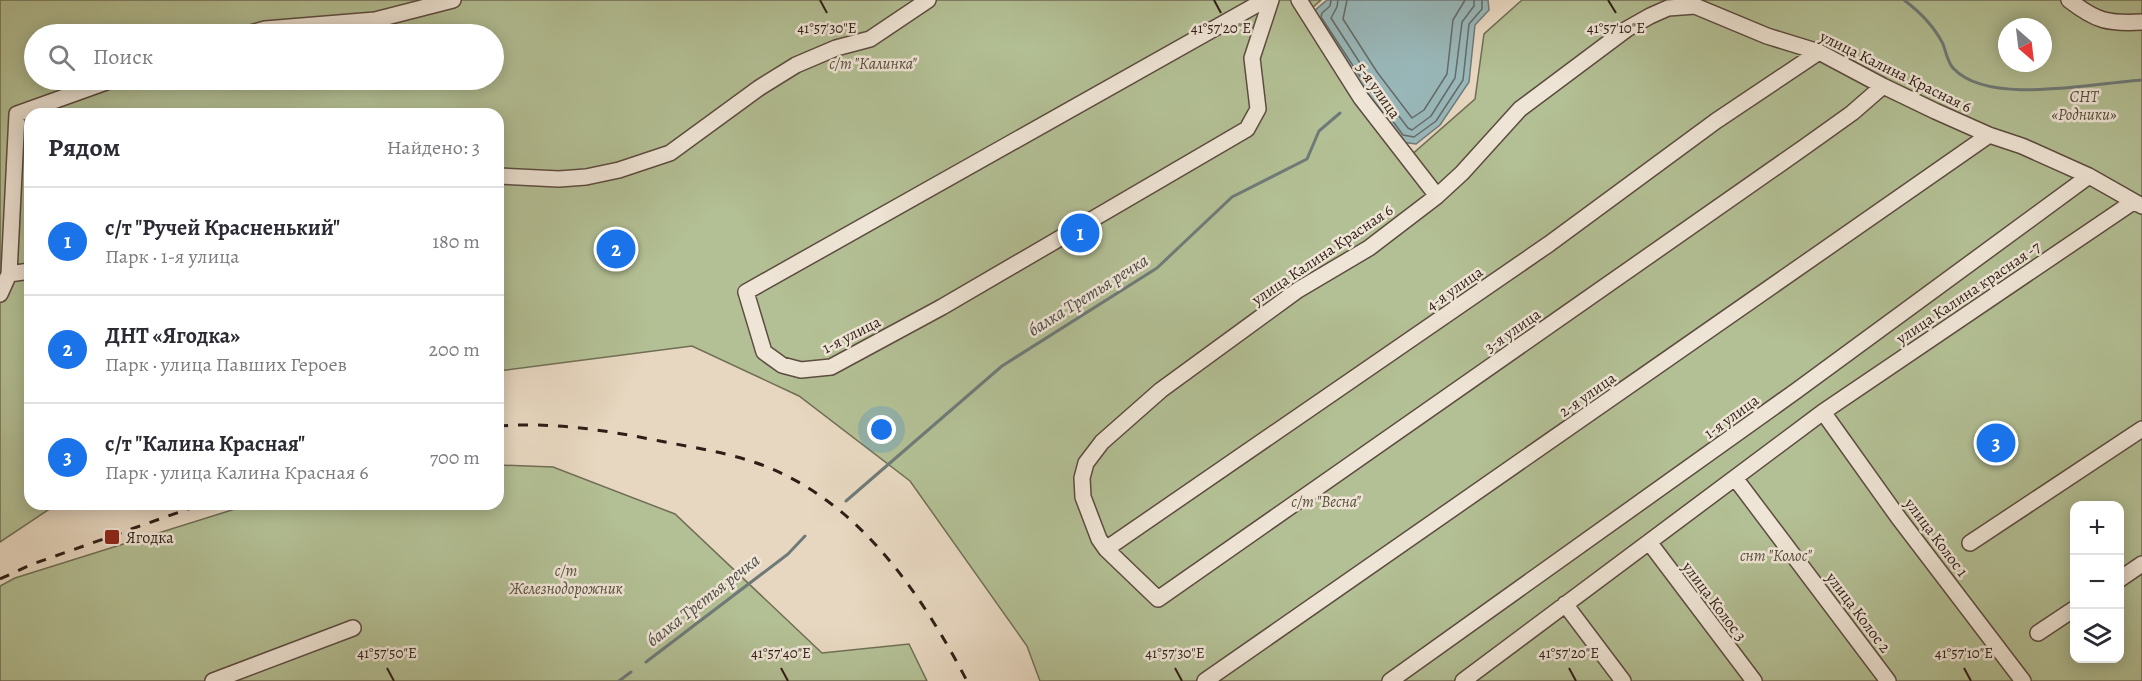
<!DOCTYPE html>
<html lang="ru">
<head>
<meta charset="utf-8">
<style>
	body { margin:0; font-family:Alegreya,serif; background:#f2f2f3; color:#2b2b33 }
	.controls { position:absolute; right:18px; bottom:18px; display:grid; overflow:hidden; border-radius:12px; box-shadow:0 3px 15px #0003 }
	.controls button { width:54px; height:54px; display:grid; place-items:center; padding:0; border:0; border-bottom:2px solid #e1e1e2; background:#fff; color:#2b2b33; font:30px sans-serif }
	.compass { position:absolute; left:1998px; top:18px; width:54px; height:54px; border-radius:50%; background:#fff; box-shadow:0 3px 15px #0003; rotate:152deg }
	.you { position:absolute; left:882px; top:430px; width:21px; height:21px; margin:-15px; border:4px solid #fff; border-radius:50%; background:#1a73e8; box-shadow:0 0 0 9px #1a73e833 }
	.badge { display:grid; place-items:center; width:39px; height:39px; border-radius:50%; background:#1a73e8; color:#fff; font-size:20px; font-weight:700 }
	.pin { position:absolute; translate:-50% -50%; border:3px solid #fff; box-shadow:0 2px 6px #0006 }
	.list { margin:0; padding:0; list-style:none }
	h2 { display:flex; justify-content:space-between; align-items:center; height:78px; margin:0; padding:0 24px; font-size:26px }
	h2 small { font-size:20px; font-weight:400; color:#7c7c81 }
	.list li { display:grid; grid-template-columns:39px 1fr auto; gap:18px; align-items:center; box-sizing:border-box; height:108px; padding:0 24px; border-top:2px solid #e1e1e2 }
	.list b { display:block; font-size:22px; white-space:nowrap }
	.list p { margin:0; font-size:20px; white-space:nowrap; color:#7c7c81 }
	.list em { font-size:20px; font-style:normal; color:#7c7c81 }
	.icon { flex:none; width:33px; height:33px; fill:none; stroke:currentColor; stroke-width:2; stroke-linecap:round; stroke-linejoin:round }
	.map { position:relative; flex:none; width:2142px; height:681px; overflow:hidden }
	.search { position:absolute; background:#fff; box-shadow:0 3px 15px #0003; left:24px; top:24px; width:480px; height:66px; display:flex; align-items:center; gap:15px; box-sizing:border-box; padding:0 21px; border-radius:33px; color:#7c7c81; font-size:22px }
	.panel { position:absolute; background:#fff; box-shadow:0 3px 15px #0003; left:24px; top:108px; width:480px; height:402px; border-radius:18px }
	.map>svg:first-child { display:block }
</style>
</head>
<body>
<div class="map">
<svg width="2142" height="681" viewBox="0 0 2142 681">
	<rect width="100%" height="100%" fill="#e7d7c0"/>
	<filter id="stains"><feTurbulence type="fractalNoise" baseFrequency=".00333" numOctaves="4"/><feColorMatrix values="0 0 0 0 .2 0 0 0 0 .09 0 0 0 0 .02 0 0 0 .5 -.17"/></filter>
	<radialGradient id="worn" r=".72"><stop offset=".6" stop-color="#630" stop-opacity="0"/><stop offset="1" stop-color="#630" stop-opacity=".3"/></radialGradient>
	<!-- green -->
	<path fill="#b3bf94" stroke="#716e55" stroke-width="1.5" fill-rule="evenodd" d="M 0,0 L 1321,0 L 1303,16 L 1402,163 L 1475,99 L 1484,34 L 1522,0 L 2142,0 L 2142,681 L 1040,681 L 1027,646 L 910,481 L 799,396 L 692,346 L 498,371 L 498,114 L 30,114 L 30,504 L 57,504 L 0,542 ZM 2007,27 L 2043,27 L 2043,63 L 2007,63 ZM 34,34 L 494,34 L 494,80 L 34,80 ZM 2074,506 L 2120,506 L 2120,658 L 2074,658 Z
		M 498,465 L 553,467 L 675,514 L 822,653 L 909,644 L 927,681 L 0,681 L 0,586 L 15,578 L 251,504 L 498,504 Z"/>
	<!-- water -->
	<path fill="#99b8ba" stroke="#6f7a78" stroke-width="1.5" d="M 1327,0 L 1488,0 L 1489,10 L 1475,25 L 1469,82 L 1440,125 L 1416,144 L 1401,142 L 1358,85 L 1312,13 Z"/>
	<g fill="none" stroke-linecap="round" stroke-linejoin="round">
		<!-- shore -->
		<path stroke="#646b68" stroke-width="1.5" d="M 1331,0 L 1330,6 L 1322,13 L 1321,17 L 1363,81 L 1403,135 L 1414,137 L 1436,121 L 1463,80 L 1469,24 L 1482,9 L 1482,0
			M 1338,0 L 1337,7 L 1331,18 L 1369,77 L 1408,128 L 1412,130 L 1431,116 L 1455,78 L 1462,22 L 1474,6 L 1474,0
			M 1347,0 L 1343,19 L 1377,72 L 1412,118 L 1424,110 L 1447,74 L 1453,20 L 1465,0"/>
		<!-- stream -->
		<path stroke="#6f7a78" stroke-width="3" d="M 1904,0 C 1920,12 1934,26 1943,44 C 1946,52 1948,64 1954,69 C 1989,106 2095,83 2142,80
			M 846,501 L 1002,366 L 1157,268 L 1232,197 L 1307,159 L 1319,131 L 1340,113
			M 646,662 L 788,554 L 805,536
			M 619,681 L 631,672"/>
		<!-- minor casing -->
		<g stroke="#5d4c40" stroke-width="18">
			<path id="minor" d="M 1265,0 L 746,292 L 764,352 L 782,365 L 801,370 L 831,367 L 942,307 L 1247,129 L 1258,109 L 1252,58 L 1271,0
				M 1299,0 L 1361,98 L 1437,196
				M 2069,0 C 2096,21 2108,24 2142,22
				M 247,34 L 265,29 L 375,20 L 453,0
				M 1883,86 L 1852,113 L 1803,148 L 1158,599 L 1106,549 L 1099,539 L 1083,497 L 1082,478 L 1086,463 L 1102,442 L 1161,390 L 1298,290 L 1369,248 L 1437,196 L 1462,173 L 1520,109 L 1627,29 L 1650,16 L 1668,8 L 1695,6 L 1767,36 L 1819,52 L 1883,86 L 1935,111 L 1989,135 L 2022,146 L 2089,176 L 2142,206
				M 498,176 L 559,179 L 586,177 L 619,170 L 670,153 L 759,88 L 796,65 L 836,48 L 870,39 L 928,0
				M 9,274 L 30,271
				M 0,294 L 9,274 L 17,114 L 112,80
				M 1823,412 L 1898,517 L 2023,681
				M 1735,478 L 1888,681
				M 1649,542 L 1754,681
				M 1970,543 L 2142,429
				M 1106,549 L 1549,244 L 1716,121 L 1819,52
				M 2120,579 L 2142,564
				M 1565,604 L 1623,681
				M 2038,633 L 2074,609
				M 213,681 L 353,628
				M 1205,681 L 1989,135
				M 1390,681 L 1796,391 L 2089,176
				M 1463,681 L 1823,412 L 2133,202"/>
		</g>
		<!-- minor -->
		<use href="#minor" stroke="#efe5d6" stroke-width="15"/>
		<!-- rail -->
		<path stroke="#2f1e16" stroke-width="3" stroke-dasharray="10 10" stroke-linecap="butt" d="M 498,426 C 555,422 604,430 660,441 C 701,449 745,455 783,474 C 868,515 924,599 967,681
			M 0,579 L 30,565 L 202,504"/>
	</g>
	<!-- ticks -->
	<path fill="none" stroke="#2f1e16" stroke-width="2" d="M 820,0 L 827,13M 1214,0 L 1221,13M 1608,0 L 1616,13M 387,668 L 394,681M 781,668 L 788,681M 1175,668 L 1182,681M 1569,668 L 1576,681M 1964,668 L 1971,681"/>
	<!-- markers -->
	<rect fill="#8f2418" stroke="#efe5d6" stroke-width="2" x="104" y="529" width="16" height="16" rx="3"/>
	<g text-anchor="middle" stroke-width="5" stroke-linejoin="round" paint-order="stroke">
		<!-- park labels -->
		<g font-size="16" font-style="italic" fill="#574e3c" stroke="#efe5d6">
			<text x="873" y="69">с/т "Калинка"</text>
			<text x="2084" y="102">СНТ<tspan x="2084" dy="18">«Родники»</tspan></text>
			<text x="1326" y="507">с/т "Весна"</text>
			<text x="1776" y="561">снт "Колос"</text>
			<text x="566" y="576">с/т<tspan x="566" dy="18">Железнодорожник</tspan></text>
		</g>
		<!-- street labels -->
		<g font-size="16" fill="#2f1e16" stroke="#efe5d6">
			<text transform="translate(1896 71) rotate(26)" y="6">улица Калина Красная 6</text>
			<text transform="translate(1379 90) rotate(55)" y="6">5-я улица</text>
			<text transform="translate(1322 254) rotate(-34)" y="6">улица Калина Красная 6</text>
			<text transform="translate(1454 288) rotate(-35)" y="6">4-я улица</text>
			<text transform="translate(1968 292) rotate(-34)" y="6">улица Калина красная -7</text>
			<text transform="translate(1512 330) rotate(-35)" y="6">3-я улица</text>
			<text transform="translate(851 334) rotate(-27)" y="6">1-я улица</text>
			<text transform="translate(1587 394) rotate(-35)" y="6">2-я улица</text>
			<text transform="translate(1731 416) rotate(-36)" y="6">1-я улица</text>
			<text transform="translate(1937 537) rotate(53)" y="6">улица Колос 1</text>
			<text transform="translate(1715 601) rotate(53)" y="6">улица Колос 3</text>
			<text transform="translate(1859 612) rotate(53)" y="6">улица Колос 2</text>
		</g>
		<!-- poi labels -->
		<g font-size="16" fill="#2f1e16" stroke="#efe5d6" text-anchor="start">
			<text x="126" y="543">Ягодка</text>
		</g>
		<!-- water labels -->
		<g font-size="18" font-style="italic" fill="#4f4c47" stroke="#efe5d6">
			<text transform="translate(1088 295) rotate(-32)" y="6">балка Третья речка</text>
			<text transform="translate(703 600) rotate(-38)" y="6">балка Третья речка</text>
		</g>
	</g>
	<g font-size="15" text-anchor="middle" fill="#2f1e16" stroke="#efe5d6" stroke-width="5" stroke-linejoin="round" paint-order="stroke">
		<text x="827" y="33">41°57'30"E</text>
		<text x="1221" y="33">41°57'20"E</text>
		<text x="1616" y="33">41°57'10"E</text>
		<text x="387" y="658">41°57'50"E</text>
		<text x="781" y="658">41°57'40"E</text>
		<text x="1175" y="658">41°57'30"E</text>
		<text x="1569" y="658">41°57'20"E</text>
		<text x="1964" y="658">41°57'10"E</text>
	</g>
	<rect width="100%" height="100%" filter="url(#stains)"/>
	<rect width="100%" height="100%" fill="url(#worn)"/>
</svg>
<div class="controls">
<button>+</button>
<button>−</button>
<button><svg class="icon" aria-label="layers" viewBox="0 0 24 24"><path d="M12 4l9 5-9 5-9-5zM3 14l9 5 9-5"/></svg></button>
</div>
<svg class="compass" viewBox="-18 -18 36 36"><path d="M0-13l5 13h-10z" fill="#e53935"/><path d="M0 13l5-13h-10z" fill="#7c7c81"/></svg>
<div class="you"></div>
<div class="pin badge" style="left:1080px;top:233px">1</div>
<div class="pin badge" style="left:616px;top:249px">2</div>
<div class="pin badge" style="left:1996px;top:443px">3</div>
<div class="search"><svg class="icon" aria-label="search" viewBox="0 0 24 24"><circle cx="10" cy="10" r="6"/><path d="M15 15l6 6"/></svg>Поиск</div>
<section class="panel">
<h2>Рядом<small>Найдено: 3</small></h2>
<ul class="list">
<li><span class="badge">1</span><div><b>с/т &quot;Ручей Красненький&quot;</b><p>Парк · 1-я улица</p></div><em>180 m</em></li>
<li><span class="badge">2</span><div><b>ДНТ «Ягодка»</b><p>Парк · улица Павших Героев</p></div><em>200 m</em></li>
<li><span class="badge">3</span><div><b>с/т &quot;Калина Красная&quot;</b><p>Парк · улица Калина Красная 6</p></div><em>700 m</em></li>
</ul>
</section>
</div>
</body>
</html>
